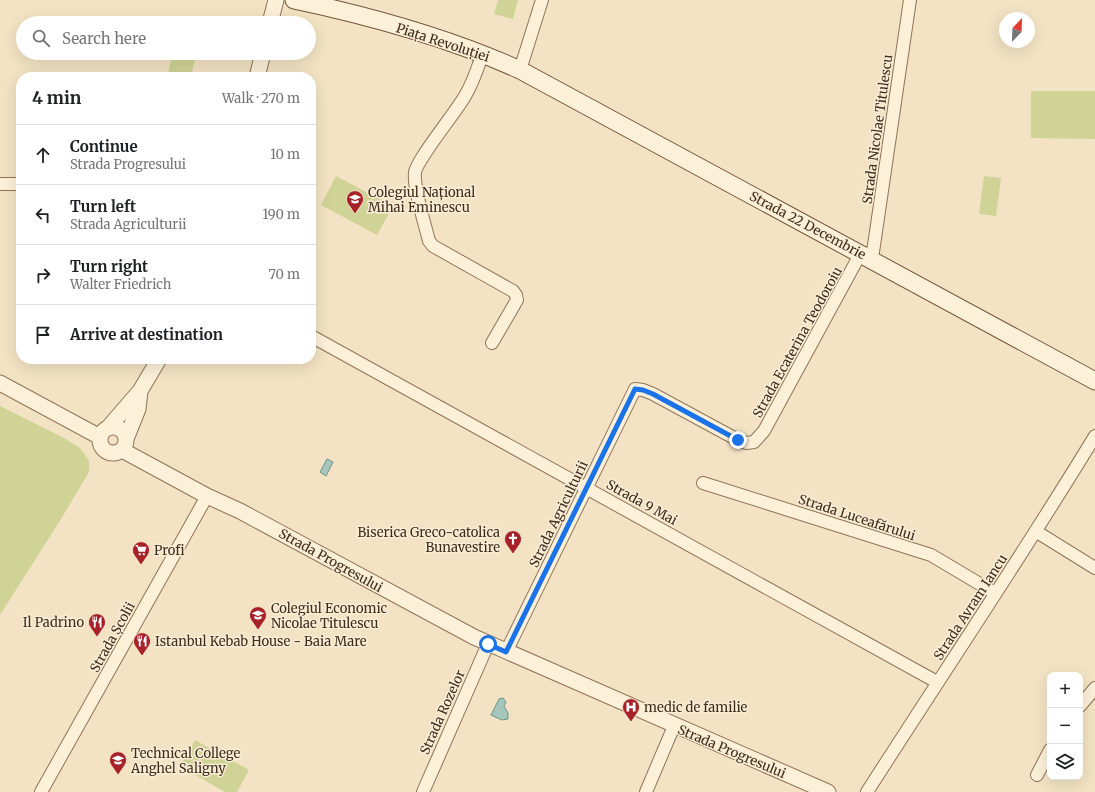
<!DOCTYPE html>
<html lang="en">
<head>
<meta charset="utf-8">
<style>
	body { margin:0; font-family:Merriweather,serif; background:#f2f2f2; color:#202124 }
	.controls { position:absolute; right:12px; bottom:12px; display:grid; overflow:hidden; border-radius:8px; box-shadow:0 4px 16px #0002 }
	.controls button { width:36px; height:36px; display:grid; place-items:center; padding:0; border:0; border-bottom:1px solid #e0e0e0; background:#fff; color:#202124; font:20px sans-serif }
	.compass { position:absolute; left:999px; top:12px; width:36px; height:36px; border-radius:50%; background:#fff; box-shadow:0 4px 16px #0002; rotate:23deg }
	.stop { position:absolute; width:12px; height:12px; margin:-9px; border:3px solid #1a73e8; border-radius:50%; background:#fff }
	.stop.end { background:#1a73e8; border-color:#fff; box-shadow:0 1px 4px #0008 }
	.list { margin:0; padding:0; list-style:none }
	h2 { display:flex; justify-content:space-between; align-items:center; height:52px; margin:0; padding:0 16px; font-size:17px }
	h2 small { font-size:13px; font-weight:400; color:#757577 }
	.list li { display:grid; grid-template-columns:26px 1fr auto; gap:12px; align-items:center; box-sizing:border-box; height:60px; padding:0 16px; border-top:1px solid #e0e0e0 }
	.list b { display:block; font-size:15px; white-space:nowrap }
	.list p { margin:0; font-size:13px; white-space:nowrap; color:#757577 }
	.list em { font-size:13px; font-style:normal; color:#757577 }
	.icon { flex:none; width:22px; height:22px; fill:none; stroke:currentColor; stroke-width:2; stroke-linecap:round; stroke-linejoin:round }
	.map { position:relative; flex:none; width:1095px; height:792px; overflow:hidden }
	.search { position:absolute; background:#fff; box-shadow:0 4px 16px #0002; left:16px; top:16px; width:300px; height:44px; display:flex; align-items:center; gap:10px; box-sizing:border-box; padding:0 14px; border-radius:22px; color:#757577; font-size:15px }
	.panel { position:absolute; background:#fff; box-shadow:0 4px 16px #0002; left:16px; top:72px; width:300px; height:292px; border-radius:16px }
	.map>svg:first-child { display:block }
</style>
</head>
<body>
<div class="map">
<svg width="1095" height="792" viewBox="0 0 1095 792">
	<rect width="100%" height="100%" fill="#f3e3c4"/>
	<!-- green -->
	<path fill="#cfd396" d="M 498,0 L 518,0 L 513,19 L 494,14 Z
		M 173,53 L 195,58 L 191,77 L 167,77 Z
		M 1031,91 L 1095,91 L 1095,139 L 1031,138 Z
		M 336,176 L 393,206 L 377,235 L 321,205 Z
		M 984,176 L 1001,178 L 996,216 L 979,214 Z
		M 0,406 L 64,438 L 80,448 L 89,461 L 89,472 L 61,519 L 0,615 Z
		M 195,740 L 249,770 L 237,792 L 225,792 L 180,766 Z"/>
	<!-- water -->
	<path fill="#a6c6bb" stroke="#6c9589" d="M 327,459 L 333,462 L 326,476 L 320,472 Z
		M 503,698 L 506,702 L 504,706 L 508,713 L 508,719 L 502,720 L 491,715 L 499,699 Z"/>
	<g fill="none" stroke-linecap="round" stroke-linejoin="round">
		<!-- minor casing -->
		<g stroke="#907358" stroke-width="14">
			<path id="minor" d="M 483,53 C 478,67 473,83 465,96 C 456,112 418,158 415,172 C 413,188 425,224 429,241 L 433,246 L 513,291 L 516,295 L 517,300 L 492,343
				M 520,70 L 542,0
				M 0,184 L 21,184
				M 311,336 L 937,682
				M 703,483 L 931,555 L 995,593
				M 1037,532 L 1095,568
				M 506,652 L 635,389 L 643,390 L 653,394 L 738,440 L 746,443 L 754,442 L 764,431 L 857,260 L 864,255 L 873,252 L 910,0
				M 1080,706 L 1095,688
				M 1037,775 L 1050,750
				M 41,792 L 207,496
				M 423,792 L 488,644
				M 646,792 L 674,726
				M 867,792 C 943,673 1022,556 1095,436"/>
		</g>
		<!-- tertiary casing -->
		<g stroke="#907358" stroke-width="17">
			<path id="tertiary" d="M 270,23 L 276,0
				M 257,77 L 263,53
				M 0,383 L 100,437
				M100 440a13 13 0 1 1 26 0a13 13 0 1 1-26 0Z
				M 108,428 L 140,391 L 159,359
				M 126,439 L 138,409 L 140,391
				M 122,450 L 207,496 L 240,511 L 474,637 L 828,792"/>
		</g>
		<!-- secondary casing -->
		<g stroke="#72543b" stroke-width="19">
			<path id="secondary" d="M 294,0 C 370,16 449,38 520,70 L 1095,381"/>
		</g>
		<!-- minor -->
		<use href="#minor" stroke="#fcf0d9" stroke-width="12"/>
		<!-- tertiary -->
		<use href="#tertiary" stroke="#fcf0d9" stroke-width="15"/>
		<!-- secondary -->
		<use href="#secondary" stroke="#fcf0d9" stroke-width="17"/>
	</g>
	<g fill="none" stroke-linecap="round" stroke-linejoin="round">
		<!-- route -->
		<path stroke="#1a73e8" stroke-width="5" d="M 488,644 L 506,652 L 635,389 L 643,390 L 653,394 L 738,440"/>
	</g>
	<!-- icons -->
	<defs>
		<g id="university-pin" transform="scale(0.9)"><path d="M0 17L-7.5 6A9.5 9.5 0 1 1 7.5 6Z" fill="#a62128" stroke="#f9edd5"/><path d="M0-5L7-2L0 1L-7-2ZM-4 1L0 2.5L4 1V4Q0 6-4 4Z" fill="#fff"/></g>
		<g id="church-pin" transform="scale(0.9)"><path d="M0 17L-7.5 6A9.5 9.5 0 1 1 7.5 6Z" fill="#a62128" stroke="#f9edd5"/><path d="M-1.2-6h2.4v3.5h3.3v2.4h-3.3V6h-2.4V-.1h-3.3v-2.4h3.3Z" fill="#fff"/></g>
		<g id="supermarket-pin" transform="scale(0.9)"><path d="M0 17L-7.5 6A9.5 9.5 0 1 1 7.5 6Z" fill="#a62128" stroke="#f9edd5"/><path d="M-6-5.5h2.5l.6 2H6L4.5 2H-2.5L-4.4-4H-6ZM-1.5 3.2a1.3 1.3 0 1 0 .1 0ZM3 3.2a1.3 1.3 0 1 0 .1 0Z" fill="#fff"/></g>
		<g id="restaurant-pin" transform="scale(0.9)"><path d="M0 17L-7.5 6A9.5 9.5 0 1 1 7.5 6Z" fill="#a62128" stroke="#f9edd5"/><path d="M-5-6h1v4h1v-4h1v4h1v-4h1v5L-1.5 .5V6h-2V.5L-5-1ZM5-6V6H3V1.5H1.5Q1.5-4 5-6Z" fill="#fff"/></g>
		<g id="hospital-pin" transform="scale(0.9)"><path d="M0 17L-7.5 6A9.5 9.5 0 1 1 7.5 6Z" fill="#a62128" stroke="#f9edd5"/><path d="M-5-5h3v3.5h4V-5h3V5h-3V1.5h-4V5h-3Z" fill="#fff"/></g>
	</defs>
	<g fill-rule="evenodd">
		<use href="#university-pin" x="355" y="199"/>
		<use href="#church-pin" x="513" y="539"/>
		<use href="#supermarket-pin" x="141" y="550"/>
		<use href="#university-pin" x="258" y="615"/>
		<use href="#restaurant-pin" x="97" y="622"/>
		<use href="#restaurant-pin" x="142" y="641"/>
		<use href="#hospital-pin" x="631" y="707"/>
		<use href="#university-pin" x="118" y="760"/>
	</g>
	<g text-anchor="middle" stroke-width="3" stroke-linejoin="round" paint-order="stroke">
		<!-- street labels -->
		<g font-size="13" fill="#3f2c1d" stroke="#f9edd5">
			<text transform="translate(443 42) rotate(18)" y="5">Piața Revoluției</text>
			<text transform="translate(877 129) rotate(-82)" y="5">Strada Nicolae Titulescu</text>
			<text transform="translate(808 225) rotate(28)" y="5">Strada 22 Decembrie</text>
			<text transform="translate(797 342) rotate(-61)" y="5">Strada Ecaterina Teodoroiu</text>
			<text transform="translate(642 502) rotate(29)" y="5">Strada 9 Mai</text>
			<text transform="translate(558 514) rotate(-64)" y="5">Strada Agriculturii</text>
			<text transform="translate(857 517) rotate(18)" y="5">Strada Luceafărului</text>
			<text transform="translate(331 560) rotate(29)" y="5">Strada Progresului</text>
			<text transform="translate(970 607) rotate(-57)" y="5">Strada Avram Iancu</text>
			<text transform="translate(112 637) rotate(-61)" y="5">Strada Școlii</text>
			<text transform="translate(442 712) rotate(-66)" y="5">Strada Rozelor</text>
			<text transform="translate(732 751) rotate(23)" y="5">Strada Progresului</text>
		</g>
		<!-- poi labels -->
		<g font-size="13" fill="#3f2c1d" stroke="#f9edd5" text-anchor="start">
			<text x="368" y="197">Colegiul Național<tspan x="368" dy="15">Mihai Eminescu</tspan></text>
			<text x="500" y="537" text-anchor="end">Biserica Greco-catolica<tspan x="500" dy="15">Bunavestire</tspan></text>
			<text x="154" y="555">Profi</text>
			<text x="271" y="613">Colegiul Economic<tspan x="271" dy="15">Nicolae Titulescu</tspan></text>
			<text x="84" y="627" text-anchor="end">Il Padrino</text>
			<text x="155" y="646">Istanbul Kebab House - Baia Mare</text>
			<text x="644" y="712">medic de familie</text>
			<text x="131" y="758">Technical College<tspan x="131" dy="15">Anghel Saligny</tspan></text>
		</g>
	</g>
</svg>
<div class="controls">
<button>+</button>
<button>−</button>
<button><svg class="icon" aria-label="layers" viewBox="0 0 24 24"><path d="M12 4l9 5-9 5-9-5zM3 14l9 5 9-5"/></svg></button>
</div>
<svg class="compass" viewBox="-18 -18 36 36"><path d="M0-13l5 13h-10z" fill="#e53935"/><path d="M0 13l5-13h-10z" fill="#757577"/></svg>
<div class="stop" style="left:488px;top:644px"></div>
<div class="stop end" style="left:738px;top:440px"></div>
<div class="search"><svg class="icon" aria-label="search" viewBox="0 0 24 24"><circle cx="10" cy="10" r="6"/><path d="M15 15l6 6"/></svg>Search here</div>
<section class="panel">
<h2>4 min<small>Walk · 270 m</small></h2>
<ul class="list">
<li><svg class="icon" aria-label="ahead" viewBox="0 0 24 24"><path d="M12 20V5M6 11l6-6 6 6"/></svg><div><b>Continue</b><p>Strada Progresului</p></div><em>10 m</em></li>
<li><svg class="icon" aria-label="left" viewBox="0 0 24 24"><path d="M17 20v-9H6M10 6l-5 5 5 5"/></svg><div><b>Turn left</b><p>Strada Agriculturii</p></div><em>190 m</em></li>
<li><svg class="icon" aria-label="right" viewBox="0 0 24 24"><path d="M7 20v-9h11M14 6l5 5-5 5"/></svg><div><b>Turn right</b><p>Walter Friedrich</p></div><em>70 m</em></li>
<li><svg class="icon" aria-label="arrive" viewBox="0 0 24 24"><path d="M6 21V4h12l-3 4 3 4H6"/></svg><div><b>Arrive at destination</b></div></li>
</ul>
</section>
</div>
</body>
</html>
